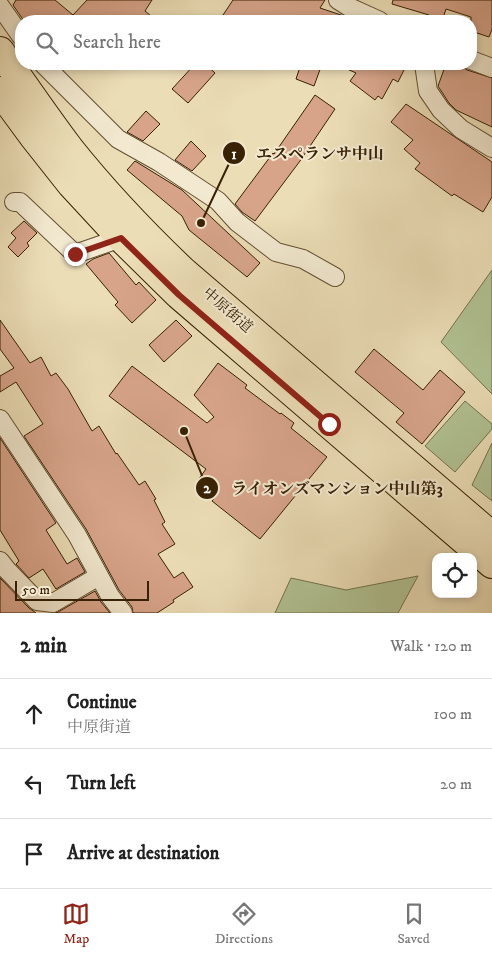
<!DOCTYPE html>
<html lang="en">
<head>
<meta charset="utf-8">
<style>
	body { margin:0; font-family:"IM FELL DW Pica","Noto Serif JP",serif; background:#f2f2f2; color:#222 }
	.controls { position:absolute; right:15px; bottom:15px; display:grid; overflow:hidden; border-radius:10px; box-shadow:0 2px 8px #0003 }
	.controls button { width:45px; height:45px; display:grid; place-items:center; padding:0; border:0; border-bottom:1px solid #e0e0e0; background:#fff; color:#222; font:25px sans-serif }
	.scale { position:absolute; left:15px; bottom:12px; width:134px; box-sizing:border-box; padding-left:5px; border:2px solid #382105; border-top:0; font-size:14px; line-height:18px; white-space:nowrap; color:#382105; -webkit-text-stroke:4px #f2e9d0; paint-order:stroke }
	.stop { position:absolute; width:15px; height:15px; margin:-11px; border:4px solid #8f2418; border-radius:50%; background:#fff }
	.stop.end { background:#8f2418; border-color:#fff; box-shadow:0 1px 5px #0008 }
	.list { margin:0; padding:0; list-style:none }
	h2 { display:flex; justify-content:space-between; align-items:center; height:65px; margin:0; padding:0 20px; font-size:21px }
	h2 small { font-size:16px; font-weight:400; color:#767676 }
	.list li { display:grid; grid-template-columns:32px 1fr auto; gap:15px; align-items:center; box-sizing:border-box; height:70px; padding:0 20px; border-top:1px solid #e0e0e0 }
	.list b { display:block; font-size:19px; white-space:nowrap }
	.list p { margin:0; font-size:16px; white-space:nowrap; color:#767676 }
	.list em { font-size:16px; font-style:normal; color:#767676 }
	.icon { flex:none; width:28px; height:28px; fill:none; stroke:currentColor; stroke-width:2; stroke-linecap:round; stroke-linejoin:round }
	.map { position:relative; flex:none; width:492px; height:613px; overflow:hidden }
	.search { position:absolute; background:#fff; box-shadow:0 2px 8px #0003; left:15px; right:15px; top:15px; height:55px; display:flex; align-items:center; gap:12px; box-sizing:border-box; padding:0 18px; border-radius:20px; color:#767676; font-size:19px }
	.sheet { height:275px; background:#fff }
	nav { display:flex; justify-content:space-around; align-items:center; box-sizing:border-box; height:70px; border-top:1px solid #e0e0e0; background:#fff; font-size:14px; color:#767676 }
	nav a { display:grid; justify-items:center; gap:2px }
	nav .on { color:#8f2418 }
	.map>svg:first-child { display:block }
</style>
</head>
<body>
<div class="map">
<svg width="492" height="613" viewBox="0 0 492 613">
	<rect width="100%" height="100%" fill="#ebddb6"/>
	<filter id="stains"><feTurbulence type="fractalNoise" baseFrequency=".004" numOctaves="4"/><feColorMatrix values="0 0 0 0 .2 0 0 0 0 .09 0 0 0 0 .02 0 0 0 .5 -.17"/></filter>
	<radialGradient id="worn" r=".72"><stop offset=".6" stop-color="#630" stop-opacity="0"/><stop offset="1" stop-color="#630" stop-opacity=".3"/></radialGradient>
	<!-- green -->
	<path fill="#b1c293" stroke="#74724c" d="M 492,270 L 492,394 L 441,342 Z
		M 465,401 L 492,424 L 492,429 L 455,472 L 425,446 Z
		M 492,443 L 492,501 L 472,485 Z
		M 418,576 L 398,613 L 275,613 L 291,578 L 346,590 Z"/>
	<!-- building -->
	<path fill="#d7a48a" stroke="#382105" d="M 16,0 L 55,0 L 73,15 L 87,0 L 152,0 L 145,11 L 157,21 L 24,21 L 13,5 Z
		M 233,0 L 325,0 L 320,8 L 341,15 L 352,20 L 352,21 L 219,21 Z
		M 393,0 L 492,0 L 492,29 L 489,37 L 471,31 L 471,17 L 446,9 L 442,21 L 439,21 L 429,17 L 429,15 L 392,4 Z
		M 195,64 L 205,64 L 215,73 L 188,103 L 172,89 Z
		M 301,64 L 322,64 L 314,86 L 296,79 Z
		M 336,64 L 407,64 L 398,82 L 393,79 L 382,99 L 378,96 L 375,100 L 350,81 L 356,73 Z
		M 446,64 L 454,64 L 463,67 L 467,70 L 492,78 L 492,127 L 456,110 L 449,103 L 438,86 Z
		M 315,95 L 335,109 L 300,161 L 255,221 L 242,212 L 235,204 L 273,153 L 274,154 Z
		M 406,104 L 492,162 L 492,197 L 483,212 L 454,194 L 452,196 L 415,169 L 420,163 L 404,149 L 413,140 L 391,122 Z
		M 146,111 L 160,124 L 143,141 L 127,132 Z
		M 191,141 L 206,156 L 192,171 L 175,160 Z
		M 135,161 L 182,190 L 260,263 L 247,277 L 189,230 L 182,216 L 127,170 Z
		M 24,221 L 37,233 L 27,243 L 29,246 L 18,257 L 8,247 L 16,238 L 11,233 Z
		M 109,253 L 136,285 L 139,282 L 156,300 L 132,323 L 115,305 L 118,302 L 86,264 L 93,259 Z
		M 0,320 L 30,363 L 41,357 L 51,376 L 56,373 L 68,389 L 92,431 L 99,426 L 116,454 L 117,453 L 139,485 L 145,481 L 156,499 L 154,500 L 165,522 L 162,524 L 175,544 L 158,554 L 174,578 L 183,572 L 193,587 L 173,600 L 174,602 L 157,613 L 133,613 L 132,607 L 119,590 L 86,529 L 24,436 L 43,424 L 16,382 L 0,392 L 0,376 L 14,368 L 0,349 Z
		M 176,320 L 192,336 L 164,362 L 149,345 Z
		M 374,349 L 423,390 L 440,370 L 465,392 L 422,444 L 396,422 L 404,413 L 355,372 Z
		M 218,363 L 247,385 L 245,388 L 280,414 L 281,413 L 294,423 L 291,428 L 327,457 L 260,539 L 212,501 L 217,495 L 198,480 L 206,469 L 109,396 L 132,366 L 207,423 L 214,417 L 194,395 Z
		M 0,438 L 56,523 L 46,530 L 67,564 L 77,558 L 85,572 L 56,589 L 43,569 L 29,578 L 16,564 L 19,561 L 0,530 Z
		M 0,578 L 29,608 L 36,613 L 0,613 Z
		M 95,591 L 101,602 L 110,613 L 55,613 L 58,612 Z"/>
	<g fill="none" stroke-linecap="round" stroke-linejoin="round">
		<!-- minor casing -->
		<g stroke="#655031" stroke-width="20">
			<path id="minor" d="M 338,0 L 349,7 L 380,21
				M 0,6 L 21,36
				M 471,60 L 492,68
				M 43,64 L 118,139 L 159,162 L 218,201 L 237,222 L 276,252 L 303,259 L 335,277
				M 424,64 L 428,91 L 441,110 L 461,129 L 492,148
				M 14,202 L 20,202 L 75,254 L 121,238
				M 0,419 L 77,535 L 110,596 L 123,613
				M 0,561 L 7,570 L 37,601 L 53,603 L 99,576"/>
		</g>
		<!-- primary casing -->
		<g stroke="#382105" stroke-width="30">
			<path id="primary" d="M 0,51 C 23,84 45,116 69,148 C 104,192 143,233 184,272 L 492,536
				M 0,91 L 33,136 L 71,184 L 121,238 L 179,295 L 492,564"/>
		</g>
		<!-- minor -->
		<use href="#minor" stroke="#f2e9d0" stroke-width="18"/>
		<!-- primary -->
		<use href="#primary" stroke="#ebddb6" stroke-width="28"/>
	</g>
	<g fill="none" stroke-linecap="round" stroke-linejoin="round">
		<!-- route -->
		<path stroke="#8f2418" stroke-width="6" d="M 75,254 L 121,238 L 179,295 L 329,424"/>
	</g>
	<g text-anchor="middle" stroke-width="4" stroke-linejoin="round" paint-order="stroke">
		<!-- street labels -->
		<g font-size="15" fill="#382105" stroke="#f2e9d0">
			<text transform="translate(228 310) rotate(41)" y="5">中原街道</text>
		</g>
	</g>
	<!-- callouts -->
	<path fill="none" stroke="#382105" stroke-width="2" d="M201 223L234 153M184 431L207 488"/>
	<g fill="#382105" stroke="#f2e9d0" stroke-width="2">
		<circle cx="201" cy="223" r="5"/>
		<circle cx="184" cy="431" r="5"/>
		<circle cx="234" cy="153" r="12"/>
		<circle cx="207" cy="488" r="12"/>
	</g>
	<g font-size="15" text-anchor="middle" font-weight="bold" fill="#fff">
		<text x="234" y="159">1</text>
		<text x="207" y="493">2</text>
	</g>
	<g font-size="16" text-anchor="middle" font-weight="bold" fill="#382105" stroke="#f2e9d0" stroke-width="4" stroke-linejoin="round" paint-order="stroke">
		<text x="320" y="159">エスペランサ中山</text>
		<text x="337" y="494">ライオンズマンション中山第3</text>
	</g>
	<rect width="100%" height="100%" filter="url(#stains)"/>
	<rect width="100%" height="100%" fill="url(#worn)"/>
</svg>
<div class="controls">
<button><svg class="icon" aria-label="locate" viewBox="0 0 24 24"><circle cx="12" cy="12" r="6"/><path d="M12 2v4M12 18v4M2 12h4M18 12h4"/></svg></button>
</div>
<div class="scale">50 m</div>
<div class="stop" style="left:329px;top:424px"></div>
<div class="stop end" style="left:75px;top:254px"></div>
<div class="search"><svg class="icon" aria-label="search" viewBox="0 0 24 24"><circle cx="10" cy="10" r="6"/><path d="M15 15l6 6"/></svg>Search here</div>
</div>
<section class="sheet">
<h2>2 min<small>Walk · 120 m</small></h2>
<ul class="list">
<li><svg class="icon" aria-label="ahead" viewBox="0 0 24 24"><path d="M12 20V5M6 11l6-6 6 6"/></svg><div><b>Continue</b><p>中原街道</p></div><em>100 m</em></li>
<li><svg class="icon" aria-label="left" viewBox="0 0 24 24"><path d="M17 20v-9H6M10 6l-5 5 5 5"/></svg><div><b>Turn left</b></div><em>20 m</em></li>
<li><svg class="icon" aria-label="arrive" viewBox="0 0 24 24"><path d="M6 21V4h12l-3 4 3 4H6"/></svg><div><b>Arrive at destination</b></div></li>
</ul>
</section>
<nav>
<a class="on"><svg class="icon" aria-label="map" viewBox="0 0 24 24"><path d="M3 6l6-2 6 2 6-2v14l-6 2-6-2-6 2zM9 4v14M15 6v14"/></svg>Map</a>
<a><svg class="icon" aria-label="directions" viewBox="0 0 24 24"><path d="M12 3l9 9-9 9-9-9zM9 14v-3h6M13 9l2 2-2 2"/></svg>Directions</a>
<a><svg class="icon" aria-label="saved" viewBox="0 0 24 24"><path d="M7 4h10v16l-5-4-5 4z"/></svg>Saved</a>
</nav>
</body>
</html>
